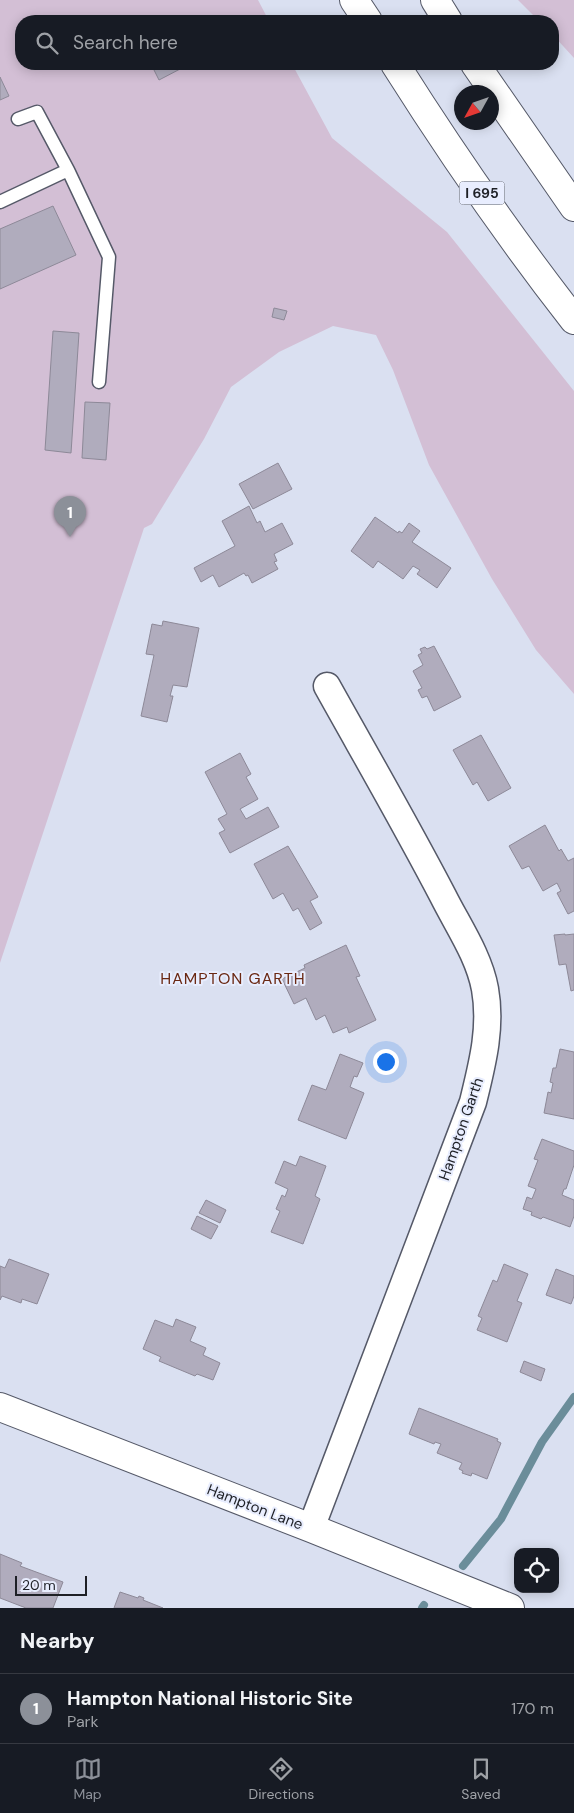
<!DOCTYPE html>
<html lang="en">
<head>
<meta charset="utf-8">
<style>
	body { margin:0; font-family:"DM Sans",sans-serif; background:#20242c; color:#f1f3f6 }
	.controls { position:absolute; right:15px; bottom:15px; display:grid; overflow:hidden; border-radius:10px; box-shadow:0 2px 12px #0003 }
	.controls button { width:45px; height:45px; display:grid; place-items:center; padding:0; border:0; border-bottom:1px solid #363941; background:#171b24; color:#f1f3f6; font:25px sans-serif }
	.compass { position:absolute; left:454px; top:85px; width:45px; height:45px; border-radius:50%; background:#171b24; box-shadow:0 2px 12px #0003; rotate:230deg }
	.scale { position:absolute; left:15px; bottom:12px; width:72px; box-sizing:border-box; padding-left:5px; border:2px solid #1e2026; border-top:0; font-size:14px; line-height:18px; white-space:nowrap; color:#1e2026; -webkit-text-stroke:4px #e8edfe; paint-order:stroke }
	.you { position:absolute; left:385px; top:1061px; width:18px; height:18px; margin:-12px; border:4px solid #fff; border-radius:50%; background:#1a73e8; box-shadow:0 0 0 8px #1a73e833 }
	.badge { display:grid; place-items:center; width:32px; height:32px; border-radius:50%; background:#8c9099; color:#fff; font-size:16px; font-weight:700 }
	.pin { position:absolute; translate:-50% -41px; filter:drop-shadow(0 1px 2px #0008) }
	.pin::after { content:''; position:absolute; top:26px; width:18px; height:15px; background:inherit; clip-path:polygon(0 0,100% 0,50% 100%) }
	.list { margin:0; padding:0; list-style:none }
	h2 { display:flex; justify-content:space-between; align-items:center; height:65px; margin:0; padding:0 20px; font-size:21px }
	h2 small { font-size:16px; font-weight:400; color:#9ea1a6 }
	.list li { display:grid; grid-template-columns:32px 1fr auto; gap:15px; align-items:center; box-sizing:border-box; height:70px; padding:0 20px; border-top:1px solid #363941 }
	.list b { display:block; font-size:19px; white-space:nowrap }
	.list p { margin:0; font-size:16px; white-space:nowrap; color:#9ea1a6 }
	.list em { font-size:16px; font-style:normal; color:#9ea1a6 }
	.icon { flex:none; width:28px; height:28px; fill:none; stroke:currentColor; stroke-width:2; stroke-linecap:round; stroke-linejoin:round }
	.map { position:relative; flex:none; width:574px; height:1608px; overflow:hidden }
	.search { position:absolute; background:#171b24; box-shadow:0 2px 12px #0003; left:15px; right:15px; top:15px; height:55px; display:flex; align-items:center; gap:12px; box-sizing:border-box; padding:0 18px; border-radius:20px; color:#9ea1a6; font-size:19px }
	.sheet { height:135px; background:#171b24 }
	nav { display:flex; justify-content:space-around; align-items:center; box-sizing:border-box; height:70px; border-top:1px solid #363941; background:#171b24; font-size:14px; color:#9ea1a6 }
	nav a { display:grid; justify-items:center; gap:2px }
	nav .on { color:#8c9099 }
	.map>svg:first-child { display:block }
</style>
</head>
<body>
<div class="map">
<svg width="574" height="1608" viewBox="0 0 574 1608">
	<rect width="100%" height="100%" fill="#dae0f1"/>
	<!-- green -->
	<path fill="#d3bfd5" d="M 0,0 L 258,0 L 269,21 L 21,21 L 21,64 L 292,64 L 332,138 L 447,232 L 574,391 L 574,694 L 536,650 L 492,579 L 429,465 L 393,370 L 376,335 L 333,326 L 279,352 L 231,387 L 204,439 L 152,524 L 144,528 L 0,963 Z
		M 518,0 L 574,0 L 574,58 L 553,35 L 553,21 L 539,21 Z"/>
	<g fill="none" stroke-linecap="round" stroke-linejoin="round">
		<!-- stream -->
		<path stroke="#6b8d9a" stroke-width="8" d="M 463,1566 L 501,1519 L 542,1442 L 574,1397
			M 422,1608 L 424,1605"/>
	</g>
	<!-- building -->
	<path fill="#b0acbd" stroke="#8d8998" d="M 151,64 L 180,64 L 182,68 L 159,80 Z
		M 0,77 L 9,96 L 0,100 Z
		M 53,206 L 76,255 L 0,289 L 0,229 Z
		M 274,308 L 287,311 L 284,320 L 272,317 Z
		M 53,331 L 79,333 L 71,453 L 45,450 Z
		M 85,402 L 110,403 L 106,460 L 82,458 Z
		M 278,463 L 292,489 L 253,509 L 239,484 Z
		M 249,506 L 257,523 L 260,521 L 265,532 L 282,523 L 293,544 L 274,554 L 277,561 L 274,562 L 278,569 L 252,583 L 248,575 L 246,576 L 244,573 L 219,587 L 213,575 L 201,582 L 194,568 L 235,546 L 222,521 Z
		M 375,517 L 398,533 L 399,531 L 402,533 L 409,523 L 420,531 L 412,542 L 451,568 L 437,588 L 417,574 L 420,570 L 413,566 L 403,579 L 378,561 L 373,568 L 351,551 Z
		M 163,621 L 199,628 L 187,687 L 173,685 L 170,696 L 173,696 L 167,722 L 141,716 L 154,655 L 146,654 L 152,624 L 162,626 Z
		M 434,646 L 461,697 L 434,711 L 427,696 L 422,698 L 418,690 L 422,688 L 413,671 L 423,665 L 418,655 L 422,653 L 420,649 L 425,647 L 427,649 Z
		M 481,735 L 511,788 L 488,801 L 477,782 L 473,785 L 453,750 Z
		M 240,753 L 251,774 L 246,777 L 258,799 L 240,809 L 246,819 L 268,807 L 279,827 L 230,853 L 219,833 L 225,830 L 218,819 L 227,814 L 205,772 Z
		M 545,825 L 559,851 L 561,849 L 568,861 L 574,858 L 574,911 L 568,914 L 557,893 L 561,891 L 557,883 L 543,891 L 529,866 L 522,869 L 509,846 Z
		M 288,846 L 318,897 L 310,901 L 322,923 L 310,930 L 298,908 L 293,911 L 283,893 L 273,899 L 254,864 Z
		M 565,934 L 565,935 L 574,934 L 574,990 L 571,991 L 566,964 L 559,965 L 554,935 Z
		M 346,945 L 360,976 L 356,977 L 376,1020 L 349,1033 L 347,1027 L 333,1033 L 325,1015 L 316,1020 L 306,998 L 294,1004 L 282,979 L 305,968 L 304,965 Z
		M 560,1049 L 574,1052 L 574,1119 L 544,1113 L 548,1092 L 551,1093 L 553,1083 L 550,1082 L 553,1068 L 556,1068 Z
		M 340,1054 L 363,1063 L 357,1077 L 354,1076 L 350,1087 L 364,1093 L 346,1139 L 298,1120 L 312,1085 L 326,1090 Z
		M 542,1139 L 574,1151 L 574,1165 L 566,1189 L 564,1189 L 562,1195 L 574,1200 L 574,1216 L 570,1227 L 543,1217 L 541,1219 L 531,1215 L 532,1212 L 523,1209 L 527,1197 L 532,1199 L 536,1189 L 528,1186 L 538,1160 L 534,1159 Z
		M 300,1156 L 326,1166 L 315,1196 L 320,1199 L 303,1244 L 271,1232 L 280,1211 L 276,1209 L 282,1195 L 285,1197 L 288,1189 L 275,1183 L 284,1161 L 296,1166 Z
		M 206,1200 L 226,1210 L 220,1223 L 199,1213 Z
		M 197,1216 L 218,1226 L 211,1239 L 191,1229 Z
		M 9,1259 L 49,1274 L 37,1304 L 22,1299 L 21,1303 L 2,1296 L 0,1300 L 0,1266 L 5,1268 Z
		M 504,1264 L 528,1274 L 517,1301 L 522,1303 L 507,1342 L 477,1330 L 482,1318 L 478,1316 L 493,1280 L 497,1282 Z
		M 556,1269 L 574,1276 L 574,1296 L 571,1304 L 546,1295 Z
		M 176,1319 L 196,1327 L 190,1341 L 206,1348 L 203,1355 L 220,1363 L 213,1380 L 197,1374 L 195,1376 L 159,1361 L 161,1357 L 143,1349 L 155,1320 L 173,1327 Z
		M 524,1361 L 545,1369 L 541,1381 L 520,1372 Z
		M 419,1408 L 498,1439 L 497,1441 L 501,1443 L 487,1479 L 472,1473 L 471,1476 L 462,1473 L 463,1471 L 459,1469 L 462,1463 L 437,1453 L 441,1444 L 435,1442 L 434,1444 L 409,1434 Z
		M 0,1554 L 22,1563 L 20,1566 L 63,1582 L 53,1608 L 26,1608 L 0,1598 Z
		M 120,1592 L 138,1598 L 139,1596 L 144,1598 L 143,1600 L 163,1608 L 114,1608 Z"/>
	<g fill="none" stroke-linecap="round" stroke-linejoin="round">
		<!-- lane casing -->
		<g stroke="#555968" stroke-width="15">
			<path id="lane" d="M 18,119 L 37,112 L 68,170 L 109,257 L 99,382
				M 0,202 L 68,170"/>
		</g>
		<!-- street casing -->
		<g stroke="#555968" stroke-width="29">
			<path id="street" d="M 311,1528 L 473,1102 C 482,1065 492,1028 485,989 C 479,956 458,926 443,896 C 406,825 366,756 327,686"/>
		</g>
		<!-- secondary casing -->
		<g stroke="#555968" stroke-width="30">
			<path id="secondary" d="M 0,1407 L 311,1528 L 510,1608"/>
		</g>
		<!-- highway casing -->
		<g stroke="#555968" stroke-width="30">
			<path id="highway" d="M 354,0 L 368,21
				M 435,0 L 448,21
				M 395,64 C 450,151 510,238 574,320
				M 475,64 L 574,207"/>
		</g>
		<!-- lane -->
		<use href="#lane" stroke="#fff" stroke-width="12"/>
		<!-- street -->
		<use href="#street" stroke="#fff" stroke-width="26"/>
		<!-- secondary -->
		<use href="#secondary" stroke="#fff" stroke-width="28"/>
		<!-- highway -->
		<use href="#highway" stroke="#fff" stroke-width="28"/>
	</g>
	<g text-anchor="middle" stroke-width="4" stroke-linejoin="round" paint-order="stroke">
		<!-- shield labels -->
		<rect fill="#e8edfe" stroke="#5b5e67" stroke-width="1" x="459.5" y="181.5" width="45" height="23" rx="4"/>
		<g font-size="14" font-weight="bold" fill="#1e2026">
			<text x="482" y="198">I 695</text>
		</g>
		<!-- street labels -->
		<g font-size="15" fill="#1e2026" stroke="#e8edfe">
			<text transform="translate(461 1129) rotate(-71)" y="5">Hampton Garth</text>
			<text transform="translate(255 1507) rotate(21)" y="5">Hampton Lane</text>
		</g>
		<!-- neighbourhood labels -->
		<g font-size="16" letter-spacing="1" fill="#6a2813" stroke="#e8edfe">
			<text x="233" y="984">HAMPTON GARTH</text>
		</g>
	</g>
</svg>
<div class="controls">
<button><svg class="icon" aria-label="locate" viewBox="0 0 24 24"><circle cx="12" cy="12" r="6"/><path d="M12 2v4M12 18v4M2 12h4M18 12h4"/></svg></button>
</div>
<svg class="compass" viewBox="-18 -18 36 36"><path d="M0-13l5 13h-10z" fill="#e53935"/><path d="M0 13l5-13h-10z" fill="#9ea1a6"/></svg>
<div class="scale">20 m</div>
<div class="you"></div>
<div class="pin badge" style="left:70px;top:537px">1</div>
<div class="search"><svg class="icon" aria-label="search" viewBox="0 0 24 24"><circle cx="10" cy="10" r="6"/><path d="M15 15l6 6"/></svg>Search here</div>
</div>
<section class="sheet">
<h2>Nearby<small></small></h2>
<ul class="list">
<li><span class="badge">1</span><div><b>Hampton National Historic Site</b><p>Park</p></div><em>170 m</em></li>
</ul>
</section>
<nav>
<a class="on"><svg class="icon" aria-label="map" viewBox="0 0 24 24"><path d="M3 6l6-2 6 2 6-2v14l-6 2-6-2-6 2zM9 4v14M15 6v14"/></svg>Map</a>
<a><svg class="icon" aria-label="directions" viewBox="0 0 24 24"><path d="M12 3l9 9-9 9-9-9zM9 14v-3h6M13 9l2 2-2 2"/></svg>Directions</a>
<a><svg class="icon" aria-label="saved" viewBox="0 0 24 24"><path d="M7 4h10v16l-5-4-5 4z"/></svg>Saved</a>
</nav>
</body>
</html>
